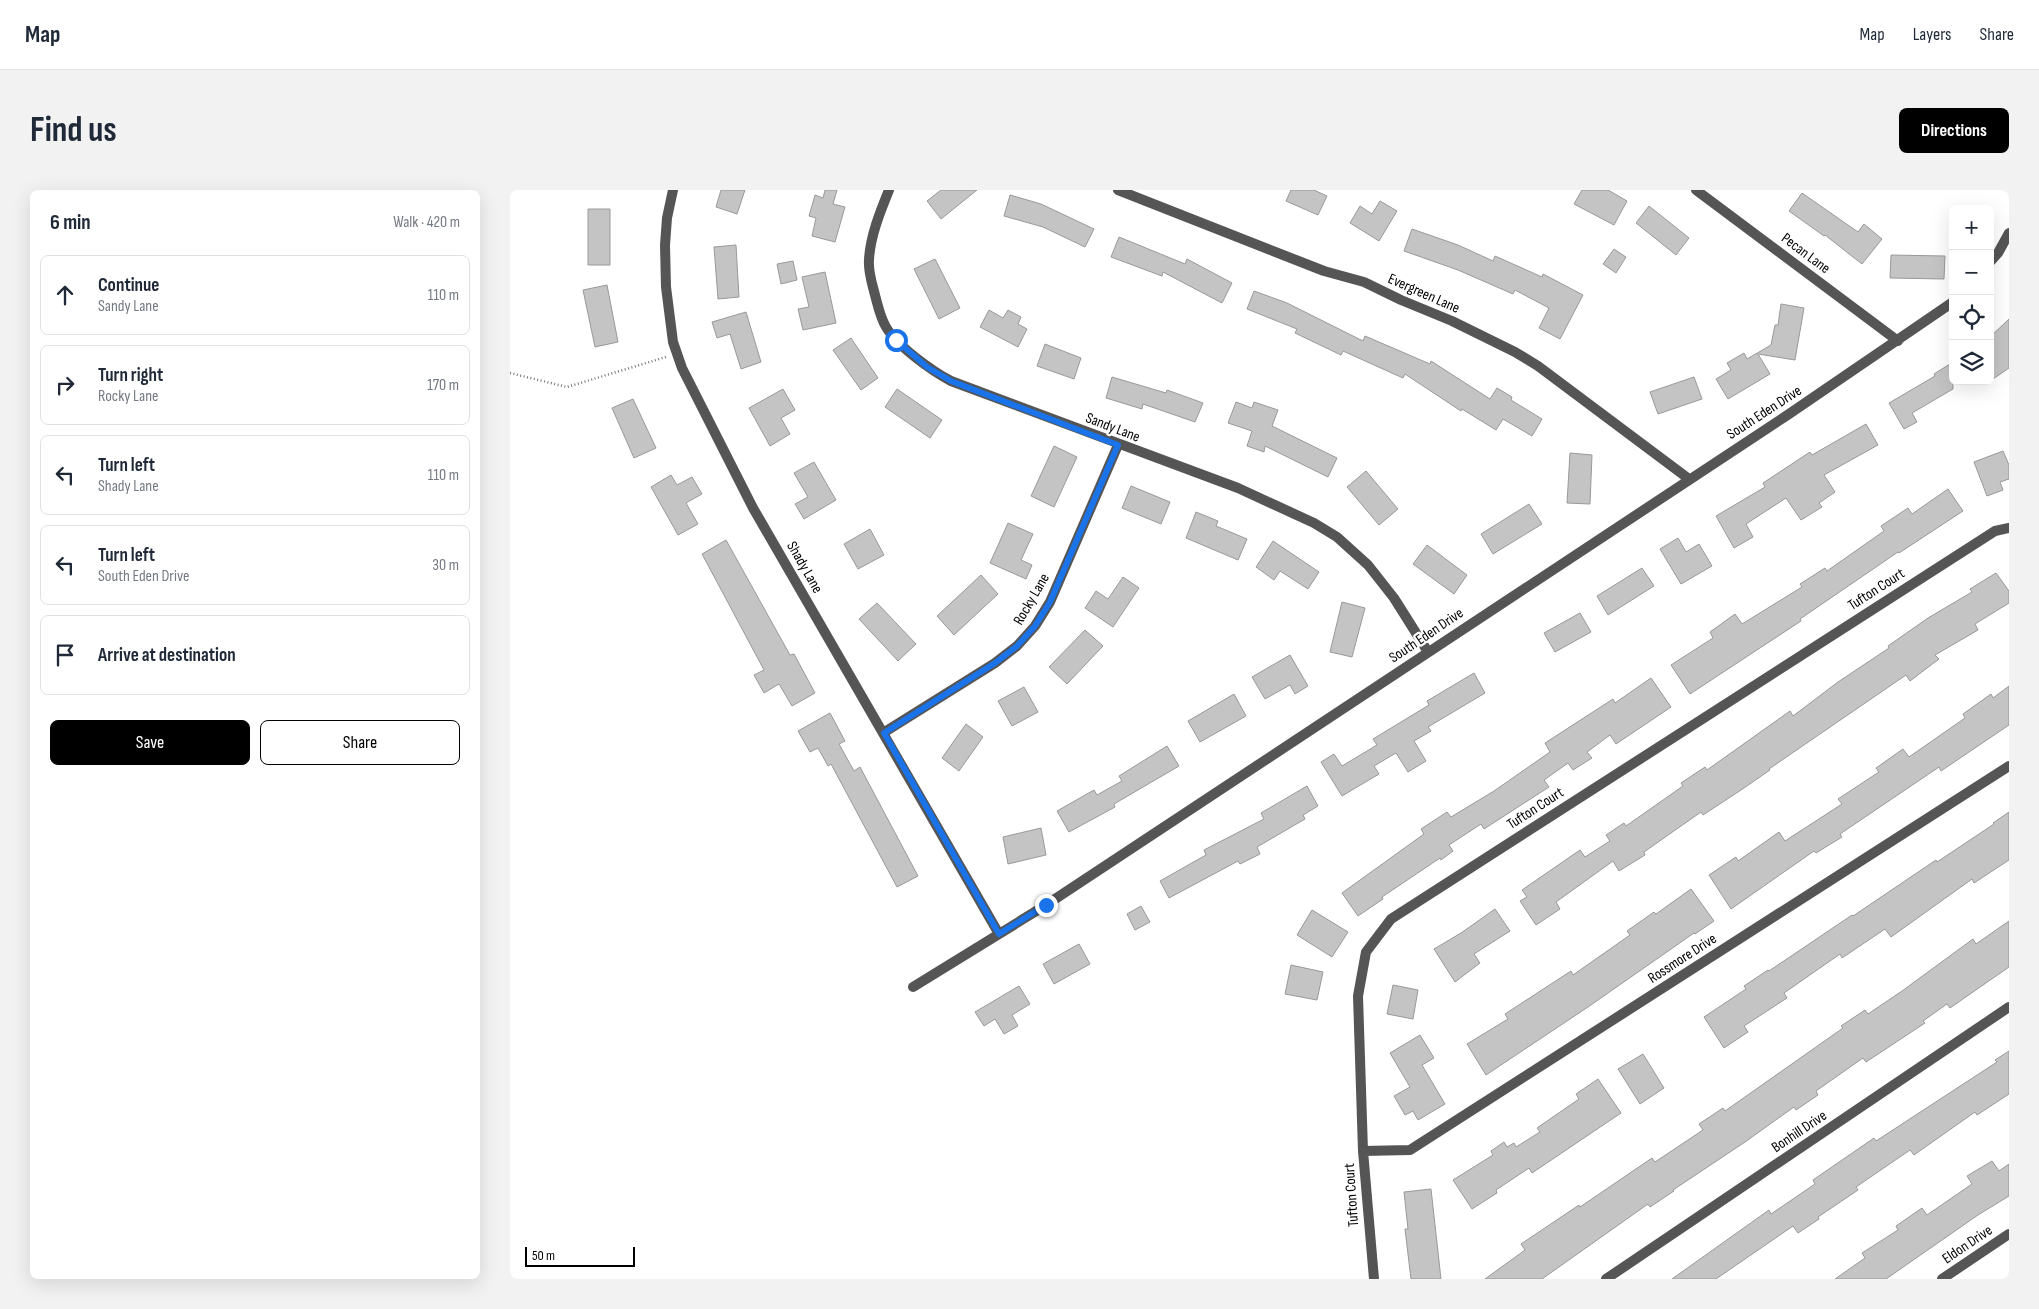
<!DOCTYPE html>
<html lang="en">
<head>
<meta charset="utf-8">
<style>
	body { margin:0; font-family:"Sofia Sans Condensed",sans-serif; background:#f2f2f3; color:#1f2937 }
	.controls { position:absolute; right:15px; top:15px; display:grid; overflow:hidden; border-radius:8px; box-shadow:0 5px 20px #0002 }
	.controls button { width:45px; height:45px; display:grid; place-items:center; padding:0; border:0; border-bottom:1px solid #e0e1e3; background:#fff; color:#1f2937; font:25px sans-serif }
	.scale { position:absolute; left:15px; bottom:12px; width:110px; box-sizing:border-box; padding-left:5px; border:2px solid #000; border-top:0; font-size:14px; line-height:18px; white-space:nowrap; color:#000; -webkit-text-stroke:4px #fff; paint-order:stroke }
	.stop { position:absolute; width:15px; height:15px; margin:-11px; border:4px solid #1a73e8; border-radius:50%; background:#fff }
	.stop.end { background:#1a73e8; border-color:#fff; box-shadow:0 1px 5px #0008 }
	.list { margin:0; padding:0; list-style:none }
	h2 { display:flex; justify-content:space-between; align-items:center; height:65px; margin:0; padding:0 20px; font-size:21px }
	h2 small { font-size:16px; font-weight:400; color:#747a83 }
	.list li { display:grid; grid-template-columns:32px 1fr auto; gap:15px; align-items:center; box-sizing:border-box; height:80px; margin:0 10px 10px; padding:0 10px; border:1px solid #e0e1e3; border-radius:8px }
	.list b { display:block; font-size:19px; white-space:nowrap }
	.list p { margin:0; font-size:16px; white-space:nowrap; color:#747a83 }
	.list em { font-size:16px; font-style:normal; color:#747a83 }
	.actions { display:flex; gap:10px; padding:15px 20px }
	.actions a { flex:1; padding:11px 0; border:1px solid #000; border-radius:8px; text-align:center; font-size:18px; color:#000 }
	.actions .main { background:#000; color:#fff }
	.icon { flex:none; width:28px; height:28px; fill:none; stroke:currentColor; stroke-width:2; stroke-linecap:round; stroke-linejoin:round }
	.map { position:relative; flex:none; width:1499px; height:1089px; overflow:hidden; border-radius:8px }
	header { display:flex; align-items:center; gap:30px; box-sizing:border-box; height:70px; padding:0 25px; background:#fff; border-bottom:1px solid #e0e1e3 }
	header strong { font-size:24px }
	nav { display:flex; gap:28px; margin-inline-start:auto; font-size:18px }
	.intro { display:flex; align-items:center; justify-content:space-between; box-sizing:border-box; height:120px; padding:0 30px }
	h1 { margin:0; font-size:35px }
	.button { padding:12px 22px; border-radius:8px; background:#000; color:#fff; font-size:18px; font-weight:700 }
	main { display:flex; gap:30px; padding:0 30px }
	aside { flex:1; background:#fff; border-radius:8px; box-shadow:0 5px 20px #0002 }
	.map>svg:first-child { display:block }
</style>
</head>
<body>
<header>
<strong>Map</strong>
<nav><a>Map</a><a>Layers</a><a>Share</a></nav>
</header>
<div class="intro"><h1>Find us</h1><a class="button">Directions</a></div>
<main>
<aside>
<h2>6 min<small>Walk · 420 m</small></h2>
<ul class="list">
<li><svg class="icon" aria-label="ahead" viewBox="0 0 24 24"><path d="M12 20V5M6 11l6-6 6 6"/></svg><div><b>Continue</b><p>Sandy Lane</p></div><em>110 m</em></li>
<li><svg class="icon" aria-label="right" viewBox="0 0 24 24"><path d="M7 20v-9h11M14 6l5 5-5 5"/></svg><div><b>Turn right</b><p>Rocky Lane</p></div><em>170 m</em></li>
<li><svg class="icon" aria-label="left" viewBox="0 0 24 24"><path d="M17 20v-9H6M10 6l-5 5 5 5"/></svg><div><b>Turn left</b><p>Shady Lane</p></div><em>110 m</em></li>
<li><svg class="icon" aria-label="left" viewBox="0 0 24 24"><path d="M17 20v-9H6M10 6l-5 5 5 5"/></svg><div><b>Turn left</b><p>South Eden Drive</p></div><em>30 m</em></li>
<li><svg class="icon" aria-label="arrive" viewBox="0 0 24 24"><path d="M6 21V4h12l-3 4 3 4H6"/></svg><div><b>Arrive at destination</b></div></li>
</ul>
<div class="actions"><a class="main">Save</a><a>Share</a></div>
</aside>
<div class="map">
<svg width="1499" height="1089" viewBox="0 0 1499 1089">
	<rect width="100%" height="100%" fill="#fff"/>
	<!-- building -->
	<path fill="#c4c4c4" stroke="#999" d="M 211,0 L 235,0 L 227,24 L 206,17 Z
		M 315,0 L 327,0 L 323,14 L 335,17 L 325,52 L 302,46 L 306,28 L 299,26 L 305,5 L 313,8 Z
		M 431,0 L 467,0 L 431,29 L 417,11 Z
		M 781,0 L 804,0 L 817,6 L 808,25 L 776,11 Z
		M 1072,0 L 1098,0 L 1117,11 L 1104,35 L 1064,14 Z
		M 1292,3 L 1348,42 L 1354,34 L 1372,49 L 1352,74 L 1315,45 L 1314,46 L 1279,21 Z
		M 500,5 L 531,14 L 584,39 L 575,57 L 533,37 L 494,26 Z
		M 870,11 L 887,21 L 869,51 L 840,33 L 850,16 L 862,24 Z
		M 1139,16 L 1179,48 L 1166,65 L 1126,33 Z
		M 78,19 L 100,19 L 100,75 L 78,75 Z
		M 902,39 L 948,55 L 983,71 L 985,66 L 1032,87 L 1033,84 L 1073,105 L 1050,149 L 1029,138 L 1039,118 L 1005,100 L 1003,104 L 948,80 L 894,61 Z
		M 609,47 L 675,74 L 677,69 L 722,93 L 712,113 L 653,82 L 652,86 L 601,67 Z
		M 226,55 L 229,107 L 208,109 L 204,57 Z
		M 1104,59 L 1116,67 L 1106,83 L 1093,74 Z
		M 1381,65 L 1435,66 L 1434,89 L 1380,88 Z
		M 425,69 L 450,118 L 429,129 L 404,79 Z
		M 283,71 L 287,90 L 271,94 L 267,74 Z
		M 315,82 L 326,133 L 293,140 L 288,119 L 299,117 L 292,87 Z
		M 97,95 L 108,152 L 85,157 L 73,100 Z
		M 744,101 L 777,113 L 853,151 L 855,146 L 920,174 L 921,171 L 980,209 L 987,198 L 1002,207 L 1001,210 L 1032,229 L 1022,246 L 993,229 L 986,240 L 952,219 L 951,221 L 895,184 L 893,188 L 833,161 L 831,165 L 785,143 L 787,139 L 737,119 Z
		M 1271,114 L 1294,118 L 1285,170 L 1248,164 L 1260,184 L 1218,209 L 1206,189 L 1221,180 L 1217,173 L 1234,163 L 1237,169 L 1261,155 L 1265,135 L 1268,135 Z
		M 479,120 L 493,128 L 498,120 L 511,127 L 508,134 L 517,139 L 508,157 L 470,137 Z
		M 236,122 L 251,172 L 231,179 L 220,144 L 207,148 L 202,132 Z
		M 1499,129 L 1499,178 L 1480,191 L 1480,147 Z
		M 341,148 L 368,188 L 351,200 L 323,160 Z
		M 535,154 L 571,168 L 564,189 L 527,176 Z
		M 1443,172 L 1443,199 L 1402,223 L 1407,232 L 1394,239 L 1379,213 L 1425,186 L 1424,184 Z
		M 602,187 L 656,203 L 657,200 L 693,213 L 685,232 L 633,214 L 632,219 L 596,208 Z
		M 1184,187 L 1192,209 L 1148,224 L 1140,202 Z
		M 273,199 L 285,220 L 271,228 L 280,244 L 260,256 L 239,218 Z
		M 387,199 L 432,230 L 420,248 L 375,217 Z
		M 123,209 L 146,258 L 124,268 L 102,218 Z
		M 726,212 L 742,218 L 744,212 L 768,220 L 762,236 L 827,268 L 818,287 L 755,256 L 754,262 L 737,256 L 742,241 L 718,233 Z
		M 1356,234 L 1368,255 L 1314,285 L 1325,302 L 1309,313 L 1312,317 L 1291,330 L 1276,308 L 1236,334 L 1243,347 L 1224,358 L 1206,326 L 1255,297 L 1253,293 L 1300,262 L 1302,265 Z
		M 544,256 L 567,267 L 544,317 L 521,306 Z
		M 1493,261 L 1499,275 L 1499,289 L 1490,292 L 1493,300 L 1477,306 L 1464,272 Z
		M 1060,263 L 1082,265 L 1080,314 L 1057,313 Z
		M 304,272 L 326,310 L 294,329 L 285,314 L 298,307 L 284,283 Z
		M 856,281 L 888,319 L 869,335 L 837,297 Z
		M 161,285 L 167,295 L 182,287 L 192,304 L 176,313 L 188,334 L 168,345 L 141,297 Z
		M 621,296 L 660,312 L 651,334 L 612,318 Z
		M 1438,299 L 1453,321 L 1389,363 L 1388,362 L 1290,429 L 1291,431 L 1180,504 L 1161,475 L 1203,448 L 1200,442 L 1225,424 L 1232,434 L 1292,397 L 1290,394 L 1315,378 L 1317,381 L 1374,341 L 1371,336 L 1398,318 L 1402,324 Z
		M 1019,314 L 1032,334 L 983,364 L 971,344 Z
		M 686,322 L 708,331 L 706,336 L 737,349 L 728,370 L 676,348 Z
		M 498,333 L 523,344 L 511,370 L 522,375 L 516,389 L 480,373 Z
		M 360,339 L 374,365 L 348,379 L 334,354 Z
		M 1168,348 L 1176,362 L 1189,354 L 1202,376 L 1171,394 L 1150,359 Z
		M 216,350 L 280,465 L 284,464 L 305,503 L 282,516 L 269,494 L 254,503 L 244,485 L 254,480 L 192,364 Z
		M 763,351 L 809,382 L 798,399 L 770,381 L 764,390 L 746,377 Z
		M 917,355 L 957,385 L 944,404 L 903,374 Z
		M 1132,378 L 1144,396 L 1098,425 L 1087,406 Z
		M 1486,383 L 1499,401 L 1499,413 L 1465,434 L 1468,440 L 1425,465 L 1429,469 L 1400,491 L 1396,485 L 1259,579 L 1260,580 L 1234,598 L 1193,625 L 1191,622 L 1134,662 L 1135,665 L 1109,681 L 1103,671 L 1046,712 L 1050,719 L 1026,735 L 1010,711 L 1017,707 L 1012,700 L 1070,660 L 1075,667 L 1100,651 L 1096,645 L 1114,633 L 1116,636 L 1173,596 L 1171,593 L 1195,577 L 1197,580 L 1280,521 L 1283,526 L 1328,492 L 1379,458 L 1378,456 L 1418,428 L 1462,402 L 1460,399 Z
		M 471,385 L 488,404 L 444,445 L 427,426 Z
		M 613,387 L 629,398 L 603,437 L 575,418 L 586,401 L 598,409 Z
		M 832,412 L 855,418 L 842,467 L 820,462 Z
		M 367,413 L 406,454 L 388,471 L 349,429 Z
		M 1070,423 L 1081,442 L 1045,462 L 1034,443 Z
		M 575,440 L 593,456 L 557,494 L 539,477 Z
		M 780,465 L 798,496 L 785,504 L 780,495 L 755,509 L 742,487 Z
		M 964,483 L 975,503 L 918,537 L 921,541 L 904,551 L 916,571 L 898,582 L 886,563 L 864,576 L 869,584 L 832,606 L 811,572 L 824,564 L 832,576 L 867,555 L 863,549 L 919,515 L 917,511 Z
		M 1141,488 L 1161,517 L 1106,554 L 1100,545 L 1077,562 L 1082,568 L 1063,580 L 1058,573 L 1034,590 L 1039,597 L 974,639 L 971,634 L 939,655 L 943,661 L 931,670 L 930,668 L 872,707 L 873,709 L 848,726 L 832,703 L 914,644 L 911,639 L 937,622 L 941,627 L 984,601 L 1040,562 L 1035,553 L 1103,509 L 1105,513 Z
		M 1499,496 L 1499,535 L 1431,581 L 1429,577 L 1330,644 L 1332,647 L 1306,663 L 1304,661 L 1221,719 L 1199,685 L 1226,667 L 1228,671 L 1269,642 L 1275,651 L 1332,614 L 1328,609 L 1369,582 L 1366,578 L 1393,559 L 1399,567 L 1455,528 L 1453,524 L 1481,504 L 1483,508 Z
		M 514,497 L 528,522 L 502,536 L 488,511 Z
		M 724,504 L 736,526 L 690,552 L 678,531 Z
		M 320,523 L 335,551 L 329,554 L 344,581 L 350,577 L 408,686 L 387,697 L 321,574 L 318,576 L 308,558 L 300,562 L 288,541 Z
		M 456,534 L 473,547 L 449,581 L 432,568 Z
		M 657,556 L 669,576 L 604,614 L 605,617 L 559,642 L 547,621 L 584,600 L 587,605 L 612,591 L 609,586 Z
		M 797,596 L 808,616 L 793,625 L 795,629 L 747,657 L 750,664 L 730,674 L 728,671 L 659,708 L 650,691 L 696,665 L 694,660 L 754,629 L 751,623 Z
		M 1499,622 L 1499,670 L 1464,693 L 1462,689 L 1381,747 L 1375,739 L 1332,768 L 1330,764 L 1274,803 L 1277,808 L 1234,836 L 1238,842 L 1214,858 L 1194,827 L 1236,799 L 1234,796 L 1258,780 L 1259,781 L 1342,725 L 1343,726 L 1426,670 L 1427,672 L 1484,634 L 1483,633 Z
		M 531,638 L 536,665 L 498,674 L 493,647 Z
		M 1181,699 L 1204,731 L 1185,744 L 1184,743 L 1078,817 L 976,885 L 957,854 L 998,829 L 995,824 L 1061,781 L 1063,785 L 1120,745 L 1117,741 L 1144,722 L 1146,724 Z
		M 631,716 L 640,732 L 625,740 L 617,724 Z
		M 985,719 L 1000,741 L 964,764 L 970,773 L 945,792 L 924,759 L 951,743 Z
		M 802,720 L 838,742 L 822,767 L 787,745 Z
		M 1499,731 L 1499,777 L 1440,818 L 1437,814 L 1413,831 L 1415,833 L 1356,872 L 1353,868 L 1306,901 L 1308,905 L 1286,920 L 1284,917 L 1235,952 L 1163,1000 L 1164,1001 L 1140,1017 L 1138,1014 L 1032,1089 L 975,1089 L 1015,1060 L 1011,1054 L 1069,1015 L 1070,1017 L 1142,968 L 1145,972 L 1193,940 L 1189,934 L 1213,918 L 1215,921 L 1333,838 L 1331,836 L 1355,820 L 1358,824 L 1392,801 L 1463,749 L 1466,754 Z
		M 569,754 L 580,774 L 544,794 L 533,774 Z
		M 781,775 L 813,782 L 807,810 L 775,804 Z
		M 883,795 L 908,800 L 903,829 L 877,824 Z
		M 509,796 L 520,814 L 502,825 L 508,836 L 494,844 L 485,829 L 474,836 L 465,822 Z
		M 910,845 L 924,868 L 912,875 L 935,914 L 908,930 L 903,921 L 895,925 L 884,906 L 900,897 L 880,863 Z
		M 1499,861 L 1499,904 L 1467,925 L 1465,922 L 1404,965 L 1400,960 L 1346,997 L 1348,1000 L 1308,1027 L 1309,1029 L 1288,1043 L 1283,1036 L 1206,1089 L 1162,1089 L 1259,1020 L 1261,1024 L 1305,994 L 1303,990 L 1364,948 L 1366,951 L 1487,872 L 1485,870 Z
		M 1133,864 L 1154,898 L 1130,914 L 1108,879 Z
		M 1088,889 L 1111,923 L 1022,983 L 1019,978 L 986,1000 L 987,1003 L 962,1019 L 943,990 L 983,965 L 981,961 L 994,952 L 997,957 L 1004,953 L 1006,957 L 1030,942 L 1027,938 L 1069,909 L 1066,904 Z
		M 1482,971 L 1489,981 L 1499,974 L 1499,1006 L 1468,1025 L 1376,1089 L 1325,1089 L 1355,1068 L 1352,1063 L 1388,1040 L 1386,1036 L 1412,1018 L 1417,1025 L 1462,994 L 1457,986 Z
		M 921,999 L 931,1089 L 901,1089 L 895,1039 L 898,1039 L 894,1002 Z"/>
	<g fill="none" stroke-linecap="round" stroke-linejoin="round">
		<!-- path -->
		<path stroke="#777" stroke-width="2.5" stroke-dasharray="1 2.5" stroke-linecap="butt" d="M 0,183 L 57,197 L 156,167"/>
		<!-- minor -->
		<path stroke="#555" stroke-width="10" d="M 163,0 L 157,28 L 155,55 L 156,97 L 163,152 L 172,178 L 243,318 L 489,744
			M 379,0 C 370,22 360,47 359,70 C 358,82 362,93 365,105 C 368,116 370,127 376,137 C 387,156 422,181 441,191 L 728,298 L 804,333 L 827,347 L 858,375 L 884,408 L 918,462
			M 608,0 L 814,81 L 854,92 L 891,110 L 942,131 L 1005,162 L 1028,176 L 1179,289
			M 1186,0 L 1388,151
			M 1480,72 L 1488,63 L 1499,43
			M 373,543 L 485,473 L 507,456 L 525,436 L 540,412 L 608,255
			M 403,797 L 536,715 L 1279,224 L 1443,112
			M 853,961 L 900,960 L 1499,576
			M 864,1089 L 853,961 L 848,806 L 856,762 L 881,729 L 1485,341 L 1499,338
			M 1096,1089 L 1499,817
			M 1432,1089 L 1499,1044"/>
	</g>
	<g fill="none" stroke-linecap="round" stroke-linejoin="round">
		<!-- route -->
		<path stroke="#1a73e8" stroke-width="6" d="M 386,150 L 417,177 L 441,191 L 608,255 L 540,412 L 525,436 L 507,456 L 485,473 L 374,543 L 489,744 L 536,715"/>
	</g>
	<g text-anchor="middle" stroke-width="4.5" stroke-linejoin="round" paint-order="stroke">
		<!-- street labels -->
		<g font-size="15" fill="#000" stroke="#fff">
			<text transform="translate(1296 63) rotate(37)" y="5">Pecan Lane</text>
			<text transform="translate(914 103) rotate(24)" y="5">Evergreen Lane</text>
			<text transform="translate(1254 222) rotate(-33)" y="5">South Eden Drive</text>
			<text transform="translate(603 237) rotate(21)" y="5">Sandy Lane</text>
			<text transform="translate(295 377) rotate(60)" y="5">Shady Lane</text>
			<text transform="translate(1366 399) rotate(-33)" y="5">Tufton Court</text>
			<text transform="translate(521 409) rotate(-60)" y="5">Rocky Lane</text>
			<text transform="translate(916 445) rotate(-34)" y="5">South Eden Drive</text>
			<text transform="translate(1025 618) rotate(-33)" y="5">Tufton Court</text>
			<text transform="translate(1172 768) rotate(-33)" y="5">Rossmore Drive</text>
			<text transform="translate(1289 941) rotate(-34)" y="5">Bonhill Drive</text>
			<text transform="translate(841 1005) rotate(-94)" y="5">Tufton Court</text>
			<text transform="translate(1457 1054) rotate(-34)" y="5">Eldon Drive</text>
		</g>
	</g>
</svg>
<div class="controls">
<button>+</button>
<button>−</button>
<button><svg class="icon" aria-label="locate" viewBox="0 0 24 24"><circle cx="12" cy="12" r="6"/><path d="M12 2v4M12 18v4M2 12h4M18 12h4"/></svg></button>
<button><svg class="icon" aria-label="layers" viewBox="0 0 24 24"><path d="M12 4l9 5-9 5-9-5zM3 14l9 5 9-5"/></svg></button>
</div>
<div class="scale">50 m</div>
<div class="stop" style="left:386px;top:150px"></div>
<div class="stop end" style="left:536px;top:715px"></div>
</div>
</main>
</body>
</html>
